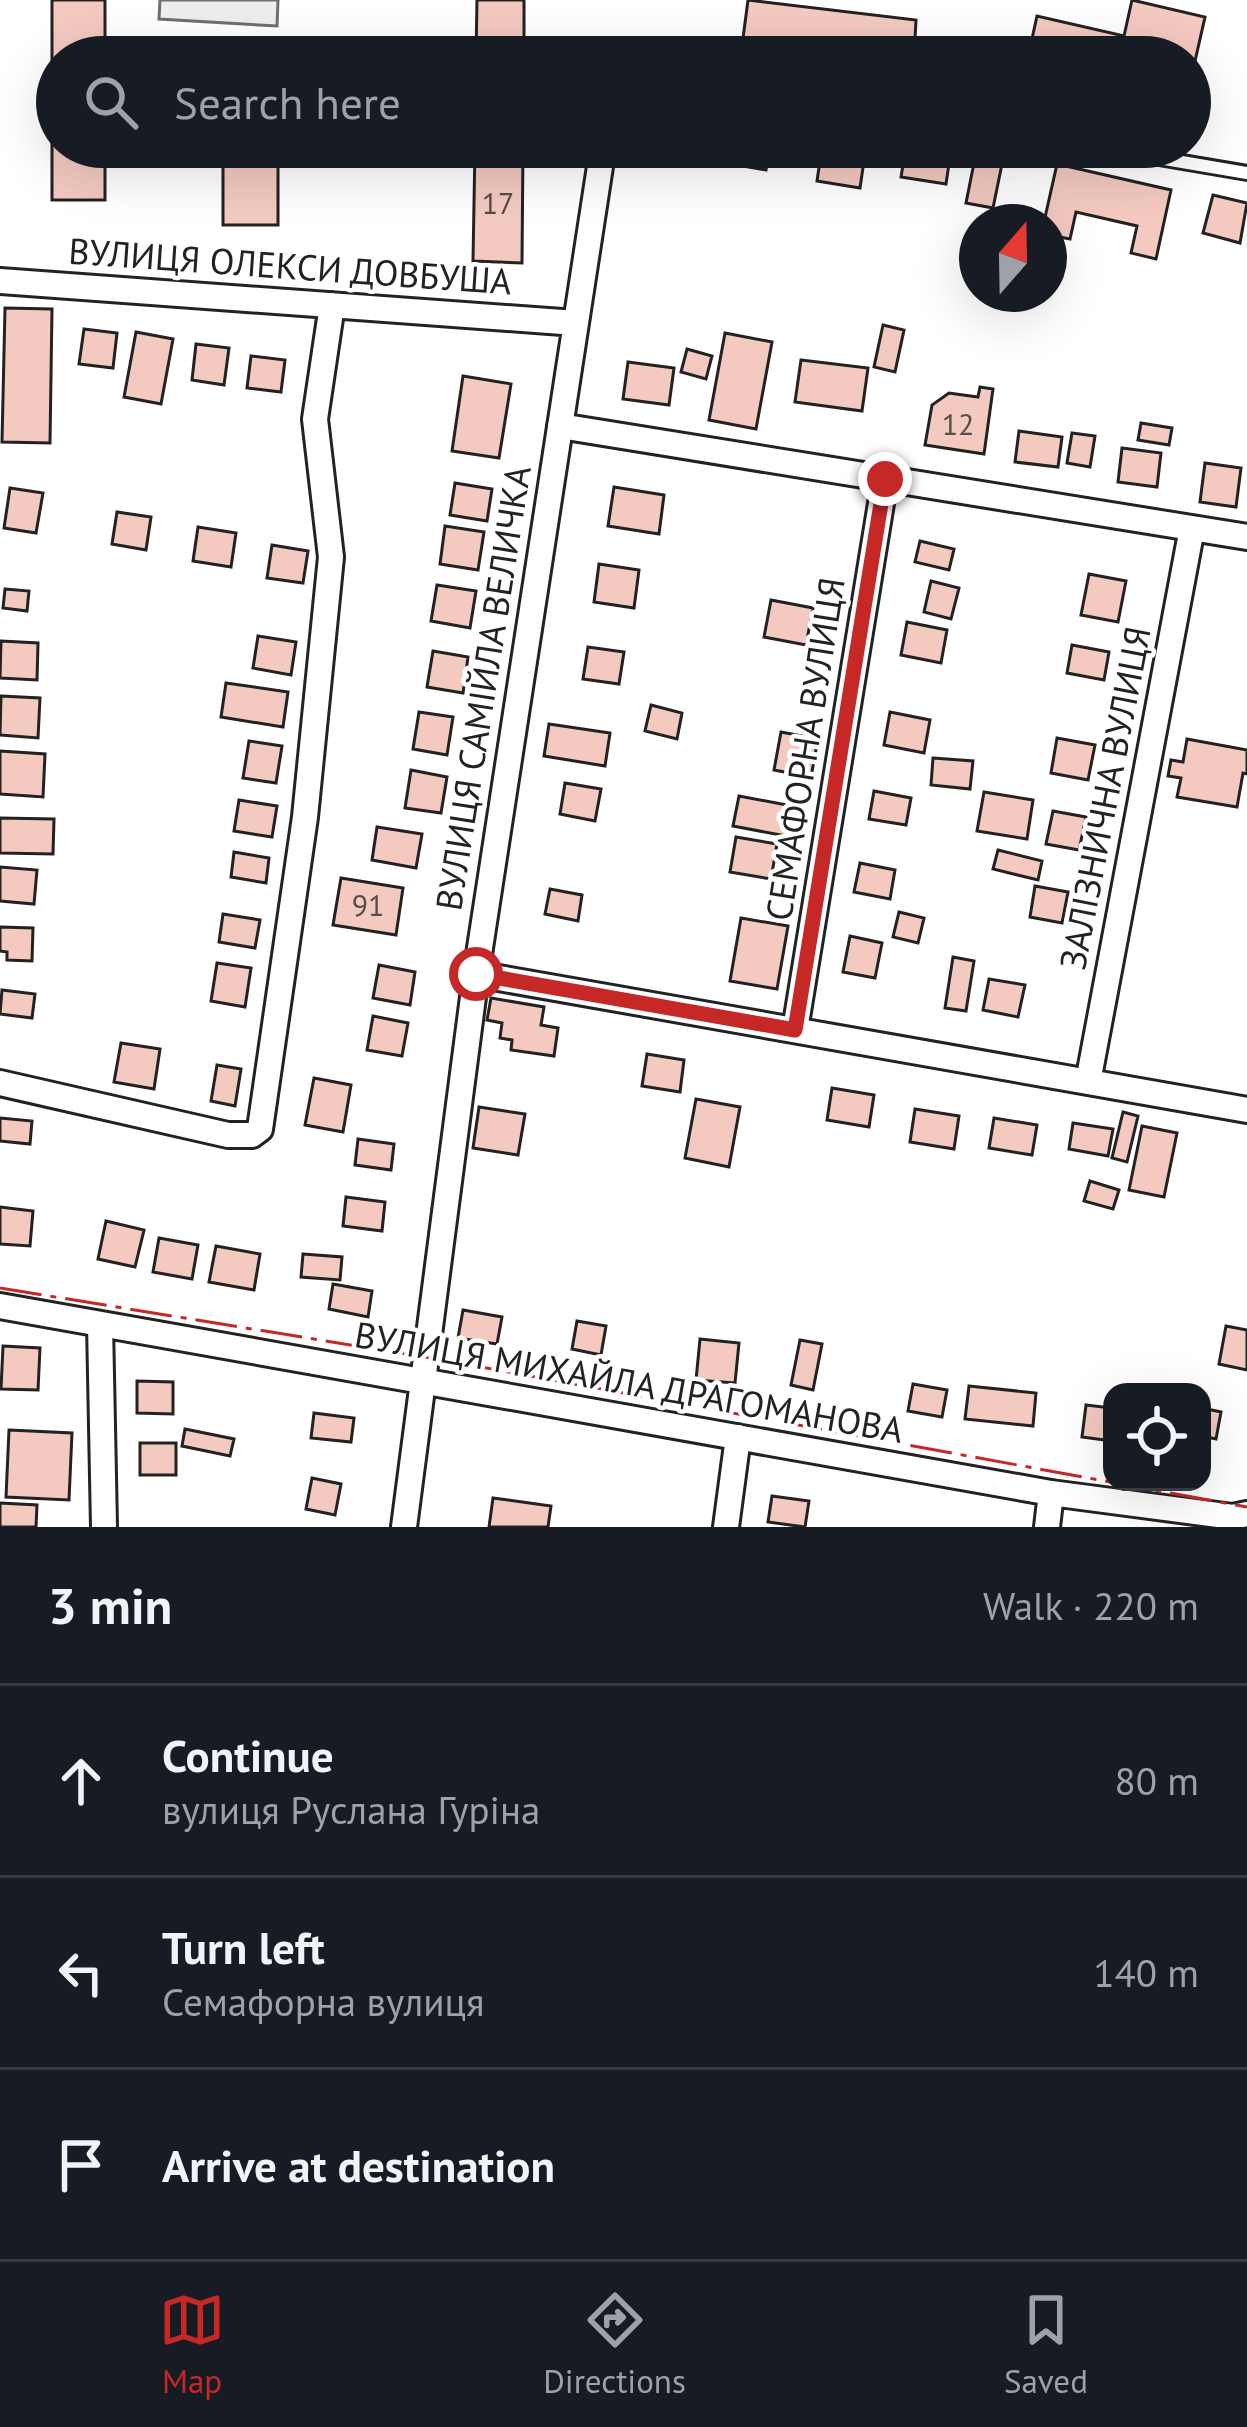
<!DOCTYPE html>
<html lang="en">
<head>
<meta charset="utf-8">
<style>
	body { margin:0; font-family:"PT Sans",sans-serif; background:#242831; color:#f1f3f6 }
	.controls { position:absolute; right:36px; bottom:36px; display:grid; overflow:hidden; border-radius:24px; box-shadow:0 12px 48px #0002 }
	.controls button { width:108px; height:108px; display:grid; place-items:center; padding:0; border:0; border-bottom:3px solid #363941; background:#171b24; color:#f1f3f6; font:60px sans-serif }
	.compass { position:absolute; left:959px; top:204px; width:108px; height:108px; border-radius:50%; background:#171b24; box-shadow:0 12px 48px #0002; rotate:20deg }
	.stop { position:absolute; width:36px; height:36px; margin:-27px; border:9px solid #c62828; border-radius:50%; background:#fff }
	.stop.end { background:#c62828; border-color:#fff; box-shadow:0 3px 12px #0008 }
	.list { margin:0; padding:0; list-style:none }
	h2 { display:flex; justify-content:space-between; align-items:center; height:156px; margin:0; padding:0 48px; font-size:51px }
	h2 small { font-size:39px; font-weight:400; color:#9ea1a6 }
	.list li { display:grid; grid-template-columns:78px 1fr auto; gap:36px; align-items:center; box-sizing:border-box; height:192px; padding:0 48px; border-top:3px solid #363941 }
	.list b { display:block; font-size:45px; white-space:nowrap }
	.list p { margin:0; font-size:39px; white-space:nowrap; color:#9ea1a6 }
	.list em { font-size:39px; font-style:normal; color:#9ea1a6 }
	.icon { flex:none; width:66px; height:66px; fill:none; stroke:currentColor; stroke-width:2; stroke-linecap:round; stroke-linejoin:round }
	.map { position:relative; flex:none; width:1247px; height:1527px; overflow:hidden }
	.search { position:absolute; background:#171b24; box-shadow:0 12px 48px #0002; left:36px; right:36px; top:36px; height:132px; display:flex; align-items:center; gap:30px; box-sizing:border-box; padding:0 42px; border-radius:66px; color:#9ea1a6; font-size:45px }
	.sheet { height:732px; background:#171b24 }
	nav { display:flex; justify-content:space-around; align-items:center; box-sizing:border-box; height:168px; border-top:3px solid #363941; background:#171b24; font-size:33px; color:#9ea1a6 }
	nav a { display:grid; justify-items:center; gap:6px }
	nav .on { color:#c62828 }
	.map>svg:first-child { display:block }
</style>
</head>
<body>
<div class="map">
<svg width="1247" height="1527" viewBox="0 0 1247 1527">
	<rect width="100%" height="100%" fill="#fff"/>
	<!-- green -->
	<path fill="#eee" stroke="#6f6f6f" stroke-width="3" d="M 160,0 L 278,0 L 277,26 L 159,19 Z"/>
	<!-- building -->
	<path fill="#f3c9c0" stroke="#222" stroke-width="3" d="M 52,0 L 105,0 L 105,57 L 57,57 L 57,147 L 105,147 L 105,200 L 52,200 Z
		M 477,0 L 524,0 L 524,57 L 476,57 Z
		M 748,0 L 916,20 L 914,57 L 814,57 L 742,46 Z
		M 1132,0 L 1205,17 L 1190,83 L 1190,57 L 1028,57 L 1037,16 L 1124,36 Z
		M 223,147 L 278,147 L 278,225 L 223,225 Z
		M 475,147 L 523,147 L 522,263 L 473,261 Z
		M 728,147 L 770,147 L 766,170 L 726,163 Z
		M 822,147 L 866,147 L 860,188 L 817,181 Z
		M 906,147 L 951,150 L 946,184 L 901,177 Z
		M 975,158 L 1002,164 L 993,208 L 966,203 Z
		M 1057,164 L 1171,190 L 1156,259 L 1131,253 L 1137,226 L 1076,212 L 1070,239 L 1049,235 L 1049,222 L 1044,222 Z
		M 1213,195 L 1247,203 L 1240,243 L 1203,233 Z
		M 5,308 L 52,309 L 50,443 L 2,442 Z
		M 883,325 L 904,330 L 895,372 L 874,367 Z
		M 84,329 L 117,333 L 113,368 L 79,364 Z
		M 136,332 L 173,339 L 161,404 L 124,397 Z
		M 725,333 L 772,342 L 756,429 L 709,420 Z
		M 196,344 L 229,348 L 224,385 L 192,380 Z
		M 687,349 L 712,356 L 706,379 L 681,372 Z
		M 251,356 L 285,360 L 281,392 L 247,388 Z
		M 801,360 L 868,368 L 862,411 L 795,402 Z
		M 628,362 L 674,368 L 669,405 L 623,399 Z
		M 463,376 L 511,384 L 499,458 L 452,451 Z
		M 980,387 L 993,389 L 984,454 L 925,445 L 932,405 L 949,393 L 978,397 Z
		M 1141,423 L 1172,428 L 1169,445 L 1138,440 Z
		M 1019,431 L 1062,437 L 1058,467 L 1015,462 Z
		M 1072,433 L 1095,436 L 1090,467 L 1067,463 Z
		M 1122,448 L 1161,453 L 1157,487 L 1118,482 Z
		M 1205,463 L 1241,468 L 1236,507 L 1200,502 Z
		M 455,483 L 492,489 L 487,521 L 450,515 Z
		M 614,487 L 664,495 L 659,534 L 608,526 Z
		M 10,488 L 43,493 L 36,533 L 4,528 Z
		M 117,512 L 151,517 L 146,550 L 112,544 Z
		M 445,526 L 484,532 L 478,570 L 440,564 Z
		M 198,527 L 236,533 L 231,567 L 193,561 Z
		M 920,541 L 954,549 L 949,570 L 915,562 Z
		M 272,545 L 308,551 L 303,583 L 267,578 Z
		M 599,564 L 639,570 L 634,608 L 594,602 Z
		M 1089,574 L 1126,581 L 1118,622 L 1081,615 Z
		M 931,581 L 959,588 L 951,619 L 924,612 Z
		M 437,585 L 476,591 L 470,628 L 431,621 Z
		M 5,589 L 29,591 L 27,611 L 3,608 Z
		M 771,600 L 813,608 L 806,645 L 764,637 Z
		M 907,622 L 947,630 L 941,663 L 901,655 Z
		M 258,636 L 296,642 L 291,675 L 253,668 Z
		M 1,641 L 38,643 L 37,680 L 0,678 Z
		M 1072,645 L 1109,652 L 1104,680 L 1067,673 Z
		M 588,647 L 624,652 L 619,684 L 583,679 Z
		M 433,651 L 468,657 L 463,693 L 427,687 Z
		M 226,683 L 288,692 L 283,727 L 221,717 Z
		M 1,696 L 40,698 L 38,738 L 0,735 Z
		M 651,705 L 682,713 L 677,739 L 645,731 Z
		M 419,712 L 453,717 L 447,755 L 413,749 Z
		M 890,712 L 930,720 L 924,753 L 884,745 Z
		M 549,724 L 610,733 L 605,766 L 544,756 Z
		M 781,732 L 818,739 L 811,777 L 774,770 Z
		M 1057,738 L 1095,745 L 1088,780 L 1051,773 Z
		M 1187,739 L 1247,750 L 1247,774 L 1243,773 L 1237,807 L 1177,797 L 1181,778 L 1168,776 L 1171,760 L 1183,762 Z
		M 249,741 L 282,746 L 276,783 L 243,778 Z
		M 0,751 L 45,754 L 43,797 L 0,794 Z
		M 933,758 L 973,761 L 970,789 L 931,785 Z
		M 411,770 L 447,777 L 441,813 L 405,808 Z
		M 565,783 L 601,789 L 595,821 L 560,814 Z
		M 874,791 L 911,798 L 906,825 L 869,819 Z
		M 984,792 L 1033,800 L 1027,839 L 977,831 Z
		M 739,796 L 792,806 L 786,836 L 733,826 Z
		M 239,800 L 277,806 L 272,837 L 234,831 Z
		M 1053,811 L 1086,817 L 1079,850 L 1046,844 Z
		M 0,818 L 54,819 L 53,854 L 0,853 Z
		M 377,827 L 422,834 L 416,868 L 372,860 Z
		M 736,837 L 777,844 L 771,879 L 730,872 Z
		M 998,850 L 1042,861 L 1038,880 L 993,869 Z
		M 234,852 L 269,858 L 266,883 L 231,877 Z
		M 860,863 L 895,870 L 890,899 L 854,892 Z
		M 0,867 L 37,870 L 34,904 L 0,901 Z
		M 341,878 L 403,888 L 396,935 L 333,925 Z
		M 1035,886 L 1068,892 L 1062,923 L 1030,917 Z
		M 550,889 L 582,895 L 578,921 L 545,914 Z
		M 899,912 L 924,918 L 918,943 L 893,937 Z
		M 223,914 L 260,920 L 255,948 L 219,942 Z
		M 741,918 L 788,926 L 777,989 L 730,981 Z
		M 0,927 L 33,928 L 32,961 L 7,960 L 7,952 L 0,951 Z
		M 850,936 L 882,943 L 875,978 L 843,972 Z
		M 953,957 L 974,961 L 966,1011 L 945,1008 Z
		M 217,963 L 251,968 L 245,1007 L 211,1001 Z
		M 379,965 L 415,972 L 410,1005 L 373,998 Z
		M 989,979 L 1025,985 L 1018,1017 L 983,1010 Z
		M 2,990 L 35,994 L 32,1018 L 0,1014 Z
		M 491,998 L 544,1007 L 541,1025 L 558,1028 L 554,1056 L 511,1050 L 512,1040 L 500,1038 L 502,1023 L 487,1020 Z
		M 373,1016 L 408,1023 L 402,1056 L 367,1050 Z
		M 121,1043 L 160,1049 L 154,1089 L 114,1082 Z
		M 647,1054 L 684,1060 L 680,1092 L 642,1086 Z
		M 217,1065 L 241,1069 L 235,1106 L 211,1101 Z
		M 314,1078 L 351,1085 L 343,1132 L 305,1125 Z
		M 832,1088 L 874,1095 L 869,1127 L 827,1120 Z
		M 696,1099 L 740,1107 L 729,1167 L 685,1158 Z
		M 479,1107 L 525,1114 L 518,1155 L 473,1148 Z
		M 915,1109 L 959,1116 L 954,1149 L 910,1142 Z
		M 1123,1112 L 1138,1116 L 1127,1162 L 1112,1158 Z
		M 0,1118 L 32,1121 L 30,1144 L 0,1141 Z
		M 994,1118 L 1037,1125 L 1032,1155 L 989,1148 Z
		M 1073,1123 L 1113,1129 L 1108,1156 L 1069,1149 Z
		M 1142,1126 L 1177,1133 L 1164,1197 L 1129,1190 Z
		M 358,1139 L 394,1144 L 391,1170 L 355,1165 Z
		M 1090,1181 L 1119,1190 L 1113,1209 L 1084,1201 Z
		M 346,1197 L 385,1202 L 382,1231 L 343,1226 Z
		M 0,1207 L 33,1211 L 30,1246 L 0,1244 Z
		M 106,1221 L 144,1230 L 135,1267 L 98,1259 Z
		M 159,1238 L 198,1245 L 192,1279 L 153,1272 Z
		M 216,1246 L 260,1254 L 254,1290 L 209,1282 Z
		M 303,1254 L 342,1257 L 340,1280 L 301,1277 Z
		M 333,1284 L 372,1291 L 368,1317 L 329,1309 Z
		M 463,1310 L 502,1317 L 497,1344 L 458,1338 Z
		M 577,1321 L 606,1326 L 601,1355 L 572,1349 Z
		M 1226,1326 L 1247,1330 L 1247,1370 L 1219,1364 Z
		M 700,1339 L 739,1343 L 735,1383 L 696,1380 Z
		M 800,1340 L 822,1344 L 813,1390 L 791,1385 Z
		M 3,1346 L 40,1348 L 38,1390 L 1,1389 Z
		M 137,1381 L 173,1382 L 173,1414 L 137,1413 Z
		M 913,1384 L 947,1390 L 942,1417 L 908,1411 Z
		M 969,1386 L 1036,1393 L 1033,1426 L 965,1419 Z
		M 1086,1405 L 1112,1408 L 1112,1441 L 1082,1437 Z
		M 1202,1408 L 1221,1412 L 1216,1439 L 1202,1436 Z
		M 314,1413 L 354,1418 L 351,1442 L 311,1438 Z
		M 185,1429 L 234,1439 L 230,1456 L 182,1446 Z
		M 9,1430 L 72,1433 L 69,1500 L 6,1497 Z
		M 140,1443 L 176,1443 L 176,1475 L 140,1475 Z
		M 312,1478 L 341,1484 L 335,1515 L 306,1509 Z
		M 772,1496 L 809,1501 L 805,1527 L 768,1522 Z
		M 493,1498 L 551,1506 L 548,1527 L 489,1527 Z
		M 0,1503 L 37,1505 L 36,1527 L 0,1527 Z"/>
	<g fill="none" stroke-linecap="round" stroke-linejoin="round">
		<!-- lane casing -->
		<g stroke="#222" stroke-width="18">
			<path id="lane" d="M 1094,147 L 1247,173"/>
		</g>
		<!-- street casing -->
		<g stroke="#222" stroke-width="30">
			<path id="street" d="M 616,57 L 617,51 L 655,57
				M 0,281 L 576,323
				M 560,426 L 1247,537
				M 476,974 L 1247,1110
				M 795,1030 L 885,479
				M 1088,1082 L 1192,528
				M 0,1083 L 228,1135 L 252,1135 L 260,1129 L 305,817 L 331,557 L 315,419 L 332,305
				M 0,1306 L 1051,1493 L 1233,1517 L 1247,1514
				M 100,1324 L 104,1527
				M 404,1527 L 476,974 L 603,147
				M 726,1527 L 738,1437
				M 1047,1527 L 1051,1493"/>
		</g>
		<!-- lane -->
		<use href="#lane" stroke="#fff" stroke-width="12"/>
		<!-- street -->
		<use href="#street" stroke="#fff" stroke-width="24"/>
		<!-- power -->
		<path stroke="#c62828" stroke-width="3" stroke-dasharray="42 9 6 9" stroke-linecap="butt" d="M 0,1288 L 443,1360 L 1247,1507"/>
	</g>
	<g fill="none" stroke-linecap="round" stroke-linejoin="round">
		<!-- route -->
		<path stroke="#c62828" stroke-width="15" d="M 476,974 L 795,1030 L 885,479"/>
	</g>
	<g text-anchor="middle" stroke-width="9" stroke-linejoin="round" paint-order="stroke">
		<!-- number labels -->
		<g font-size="30" fill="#564c4a">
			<text x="498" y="214">17</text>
			<text x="958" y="435">12</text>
			<text x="368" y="916">91</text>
		</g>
		<!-- street labels -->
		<g font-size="36" fill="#222" stroke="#fff">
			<text transform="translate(290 266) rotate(4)" y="13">ВУЛИЦЯ ОЛЕКСИ ДОВБУША</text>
			<text transform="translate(483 688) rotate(-81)" y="13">ВУЛИЦЯ САМІЙЛА ВЕЛИЧКА</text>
			<text transform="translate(805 749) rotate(-81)" y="13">СЕМАФОРНА ВУЛИЦЯ</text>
			<text transform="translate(1105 798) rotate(-79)" y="13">ЗАЛІЗНИЧНА ВУЛИЦЯ</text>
			<text transform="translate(629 1382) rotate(10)" y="13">ВУЛИЦЯ МИХАЙЛА ДРАГОМАНОВА</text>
		</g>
	</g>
</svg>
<div class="controls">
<button><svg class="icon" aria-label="locate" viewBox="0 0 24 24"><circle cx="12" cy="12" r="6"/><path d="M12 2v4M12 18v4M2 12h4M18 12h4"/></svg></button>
</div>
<svg class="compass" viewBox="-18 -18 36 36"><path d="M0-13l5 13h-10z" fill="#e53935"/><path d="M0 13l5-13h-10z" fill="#9ea1a6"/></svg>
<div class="stop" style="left:476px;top:974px"></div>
<div class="stop end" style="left:885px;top:479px"></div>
<div class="search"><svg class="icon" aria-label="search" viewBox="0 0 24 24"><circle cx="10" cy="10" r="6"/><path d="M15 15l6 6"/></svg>Search here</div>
</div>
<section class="sheet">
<h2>3 min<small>Walk · 220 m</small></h2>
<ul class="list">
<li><svg class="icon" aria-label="ahead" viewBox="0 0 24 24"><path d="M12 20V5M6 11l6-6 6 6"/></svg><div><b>Continue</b><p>вулиця Руслана Гуріна</p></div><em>80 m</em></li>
<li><svg class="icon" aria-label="left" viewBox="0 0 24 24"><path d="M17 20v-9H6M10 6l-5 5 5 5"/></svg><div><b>Turn left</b><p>Семафорна вулиця</p></div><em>140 m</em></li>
<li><svg class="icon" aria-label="arrive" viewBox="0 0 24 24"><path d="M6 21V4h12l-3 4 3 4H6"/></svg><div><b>Arrive at destination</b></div></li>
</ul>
</section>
<nav>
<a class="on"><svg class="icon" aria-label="map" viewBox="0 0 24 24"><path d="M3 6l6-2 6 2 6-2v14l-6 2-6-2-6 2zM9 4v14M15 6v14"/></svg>Map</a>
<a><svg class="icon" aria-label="directions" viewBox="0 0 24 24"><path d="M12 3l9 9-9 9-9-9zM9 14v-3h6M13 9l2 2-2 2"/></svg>Directions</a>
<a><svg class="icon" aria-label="saved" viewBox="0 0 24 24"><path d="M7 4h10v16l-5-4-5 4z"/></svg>Saved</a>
</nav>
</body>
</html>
